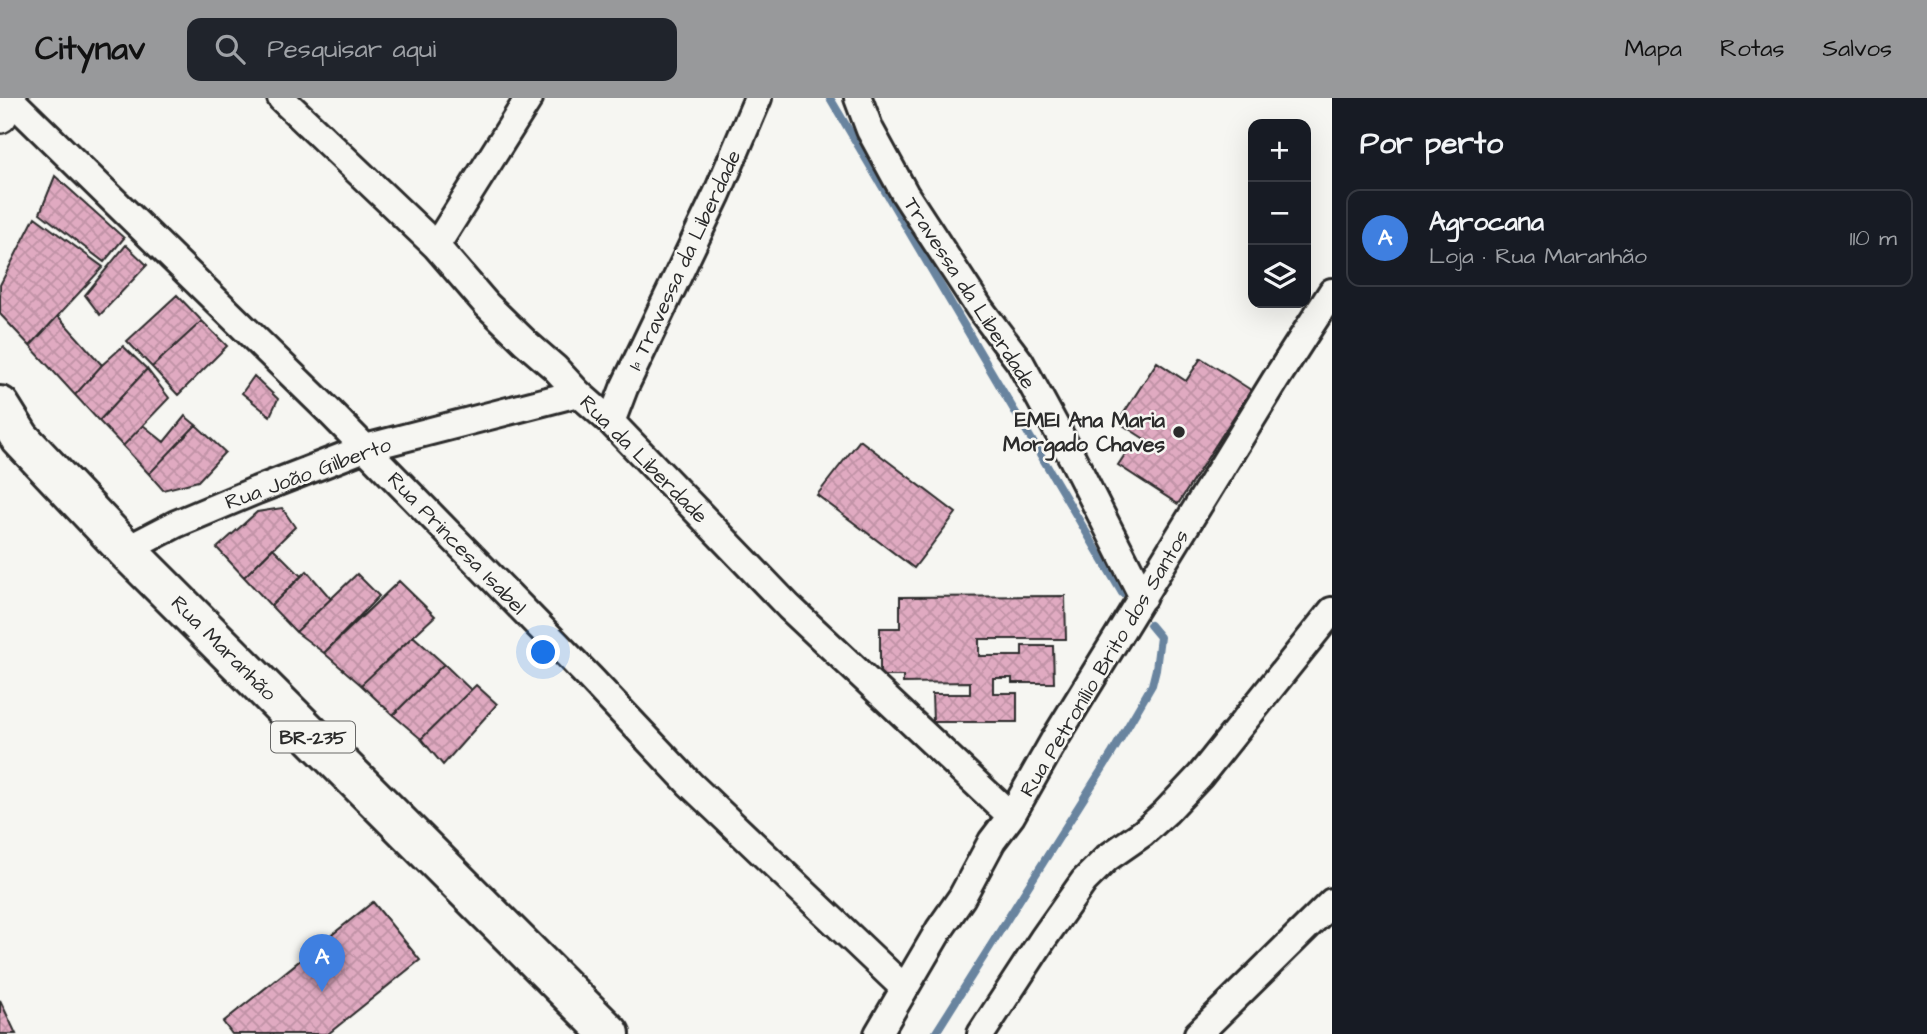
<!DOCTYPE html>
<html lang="pt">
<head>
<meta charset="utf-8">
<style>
	body { margin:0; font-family:"Architects Daughter",sans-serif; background:#20242c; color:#f1f3f6 }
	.controls { position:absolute; right:21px; top:21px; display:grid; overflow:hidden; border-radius:14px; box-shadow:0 7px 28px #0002 }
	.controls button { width:63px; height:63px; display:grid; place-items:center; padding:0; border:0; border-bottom:2px solid #363941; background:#171b24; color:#f1f3f6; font:35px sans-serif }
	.you { position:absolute; left:544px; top:555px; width:24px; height:24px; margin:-18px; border:5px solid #fff; border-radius:50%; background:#1a73e8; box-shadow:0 0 0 10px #1a73e833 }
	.badge { display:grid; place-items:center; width:46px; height:46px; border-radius:50%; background:#98999b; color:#fff; font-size:23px; font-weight:700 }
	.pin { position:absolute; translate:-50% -58px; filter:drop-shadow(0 2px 4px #0008) }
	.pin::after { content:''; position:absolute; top:37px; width:24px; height:21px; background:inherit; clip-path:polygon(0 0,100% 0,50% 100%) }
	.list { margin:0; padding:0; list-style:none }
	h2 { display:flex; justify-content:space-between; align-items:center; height:91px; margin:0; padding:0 28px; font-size:30px }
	h2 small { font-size:23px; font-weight:400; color:#9ea1a6 }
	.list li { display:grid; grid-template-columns:46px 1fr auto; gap:21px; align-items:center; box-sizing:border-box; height:98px; margin:0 14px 14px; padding:0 14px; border:2px solid #363941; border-radius:14px }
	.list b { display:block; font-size:26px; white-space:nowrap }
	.list p { margin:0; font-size:23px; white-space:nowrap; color:#9ea1a6 }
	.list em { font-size:23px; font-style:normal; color:#9ea1a6 }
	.icon { flex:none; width:38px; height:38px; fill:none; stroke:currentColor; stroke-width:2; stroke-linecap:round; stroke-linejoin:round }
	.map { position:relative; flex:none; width:1332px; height:936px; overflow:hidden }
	header { display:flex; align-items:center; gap:42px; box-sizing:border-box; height:98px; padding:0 35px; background:#98999b; color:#111 }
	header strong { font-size:33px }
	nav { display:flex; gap:38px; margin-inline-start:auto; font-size:24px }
	.search { width:490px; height:63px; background:#20242c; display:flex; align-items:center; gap:18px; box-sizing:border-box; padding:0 24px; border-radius:14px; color:#9ea1a6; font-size:26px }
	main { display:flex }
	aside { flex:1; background:#171b24 }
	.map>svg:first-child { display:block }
</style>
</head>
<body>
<header>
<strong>Citynav</strong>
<div class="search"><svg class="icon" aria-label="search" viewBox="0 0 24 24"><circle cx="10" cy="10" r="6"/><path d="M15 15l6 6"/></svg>Pesquisar aqui</div>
<nav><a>Mapa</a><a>Rotas</a><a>Salvos</a></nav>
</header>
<main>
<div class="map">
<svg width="1332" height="936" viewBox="0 0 1332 936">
	<defs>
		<pattern id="building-cross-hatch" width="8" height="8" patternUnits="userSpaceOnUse" patternTransform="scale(1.75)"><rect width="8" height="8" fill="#e0aac1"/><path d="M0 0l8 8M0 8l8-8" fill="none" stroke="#c092a6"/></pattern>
	</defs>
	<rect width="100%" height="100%" fill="#f6f6f2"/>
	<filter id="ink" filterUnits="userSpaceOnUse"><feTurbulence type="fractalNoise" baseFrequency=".0143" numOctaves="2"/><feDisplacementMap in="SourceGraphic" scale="14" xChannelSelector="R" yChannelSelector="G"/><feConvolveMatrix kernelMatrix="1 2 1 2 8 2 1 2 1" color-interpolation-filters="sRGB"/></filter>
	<g filter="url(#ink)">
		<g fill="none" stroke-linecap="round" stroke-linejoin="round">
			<!-- stream -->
			<path stroke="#69849f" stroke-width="8" d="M 830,0 L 1122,495
				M 935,936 L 1111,657 L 1152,587 L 1156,571 L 1160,539 L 1150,527"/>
		</g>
		<!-- building -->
		<path fill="url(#building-cross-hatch)" stroke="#2b2b2b" stroke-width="2" d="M 55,78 L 124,140 L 104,164 L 40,115 Z
			M 35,119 L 103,169 L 30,248 L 0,216 L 0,187 Z
			M 126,147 L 147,167 L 100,217 L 85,197 Z
			M 177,197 L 202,223 L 152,269 L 127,243 Z
			M 58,218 L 102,267 L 75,297 L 30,248 Z
			M 202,223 L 227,248 L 178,297 L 152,269 Z
			M 123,248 L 147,271 L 99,323 L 75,297 L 102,267 Z
			M 1201,260 L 1251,292 L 1178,406 L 1118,367 L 1133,344 L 1149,354 L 1154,347 L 1118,324 L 1157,264 L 1186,283 Z
			M 147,271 L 169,300 L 123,348 L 99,323 Z
			M 254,278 L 278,301 L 270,318 L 242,295 Z
			M 185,318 L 196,327 L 149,376 L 123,348 L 143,327 L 164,344 Z
			M 196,327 L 225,354 L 198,383 L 163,392 L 149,376 Z
			M 860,342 L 956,415 L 914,470 L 817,397 Z
			M 282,410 L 295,429 L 244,479 L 217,450 L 257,414 Z
			M 273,450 L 301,478 L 271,508 L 244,479 Z
			M 307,473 L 331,501 L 296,534 L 271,508 Z
			M 357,476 L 379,498 L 324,555 L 296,534 Z
			M 399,483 L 435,518 L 361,587 L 324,555 Z
			M 1065,498 L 1066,541 L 979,541 L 979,558 L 1022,558 L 1022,548 L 1053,548 L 1054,585 L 1012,585 L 1012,580 L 993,580 L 993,595 L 1017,595 L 1017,624 L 933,624 L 932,596 L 970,596 L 970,584 L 903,585 L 903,578 L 880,578 L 880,530 L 900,530 L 900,499 Z
			M 413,538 L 444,566 L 393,617 L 361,587 Z
			M 444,566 L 471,592 L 421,641 L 393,617 Z
			M 476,587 L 497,606 L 443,667 L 421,641 Z
			M 373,804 L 420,862 L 328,936 L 232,936 L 223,924 Z
			M 0,902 L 16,936 L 0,936 Z"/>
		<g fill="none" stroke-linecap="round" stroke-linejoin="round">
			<!-- minor casing -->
			<g stroke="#2b2b2b" stroke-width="32">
				<path id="minor" d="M 9,0 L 328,312 L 590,580 L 690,686 L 904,890
					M 281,0 L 436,148 L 487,207 L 525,244 L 555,270 L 578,295 L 611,324 L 789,509 L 1011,718
					M 858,0 L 870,32 L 905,96 L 980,211 L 1020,264 L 1073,361 L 1143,499
					M 436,148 L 529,0
					M 611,324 L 624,290 L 717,96 L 758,0
					M 126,452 L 176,426 L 257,392 L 365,350 L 578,295
					M 878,936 L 939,832 L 962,799 L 992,743 L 1011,718 L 1056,639 L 1276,281 L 1332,194
					M 981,936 L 1043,841 L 1084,783 L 1107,760 L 1143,735 L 1166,714 L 1200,678 L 1332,513
					M 1198,936 L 1332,804"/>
			</g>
			<!-- major casing -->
			<g stroke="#2b2b2b" stroke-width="38">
				<path id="major" d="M 0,18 L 9,0"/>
			</g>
			<!-- highway casing -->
			<g stroke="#2b2b2b" stroke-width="44">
				<path id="highway" d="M 0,308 L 20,340 L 126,452 L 610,936"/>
			</g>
			<!-- minor -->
			<use href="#minor" stroke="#f6f6f2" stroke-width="26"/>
			<!-- major -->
			<use href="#major" stroke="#f6f6f2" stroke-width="33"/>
			<!-- highway -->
			<use href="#highway" stroke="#f6f6f2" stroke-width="38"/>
		</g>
	</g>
	<!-- markers -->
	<circle fill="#2b2b2b" stroke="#f6f6f2" stroke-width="2.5" cx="1179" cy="334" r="7"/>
	<g text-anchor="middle" stroke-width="5" stroke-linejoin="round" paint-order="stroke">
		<!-- shield labels -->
		<rect fill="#f6f6f2" stroke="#686867" stroke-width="2" x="271" y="623.5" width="84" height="31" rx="5"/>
		<g font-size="19" font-weight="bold" fill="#2b2b2b">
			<text x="313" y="646">BR-235</text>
		</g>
		<!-- street labels -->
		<g font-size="21" fill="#2b2b2b" stroke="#f6f6f2">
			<text transform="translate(684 162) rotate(-65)" y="7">1ª Travessa da Liberdade</text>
			<text transform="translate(970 195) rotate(57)" y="7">Travessa da Liberdade</text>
			<text transform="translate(644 361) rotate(45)" y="7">Rua da Liberdade</text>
			<text transform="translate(308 375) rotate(-20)" y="7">Rua João Gilberto</text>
			<text transform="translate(457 445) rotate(46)" y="7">Rua Princesa Isabel</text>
			<text transform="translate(224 550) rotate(45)" y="7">Rua Maranhão</text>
			<text transform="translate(1104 565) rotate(-59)" y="7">Rua Petronílio Brito dos Santos</text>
		</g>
		<!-- poi labels -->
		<g font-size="21" font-weight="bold" fill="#2b2b2b" stroke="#f6f6f2" text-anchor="end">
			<text x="1165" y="329">EMEI Ana Maria<tspan x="1165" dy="24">Morgado Chaves</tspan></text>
		</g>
	</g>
</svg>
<div class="controls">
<button>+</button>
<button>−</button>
<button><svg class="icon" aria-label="layers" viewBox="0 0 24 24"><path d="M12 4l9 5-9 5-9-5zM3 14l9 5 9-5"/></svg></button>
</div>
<div class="you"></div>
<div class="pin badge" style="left:322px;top:894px;background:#3f7fe0">A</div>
</div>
<aside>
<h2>Por perto<small></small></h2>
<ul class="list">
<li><span class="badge" style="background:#3f7fe0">A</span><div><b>Agrocana</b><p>Loja · Rua Maranhão</p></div><em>110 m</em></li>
</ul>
</aside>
</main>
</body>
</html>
